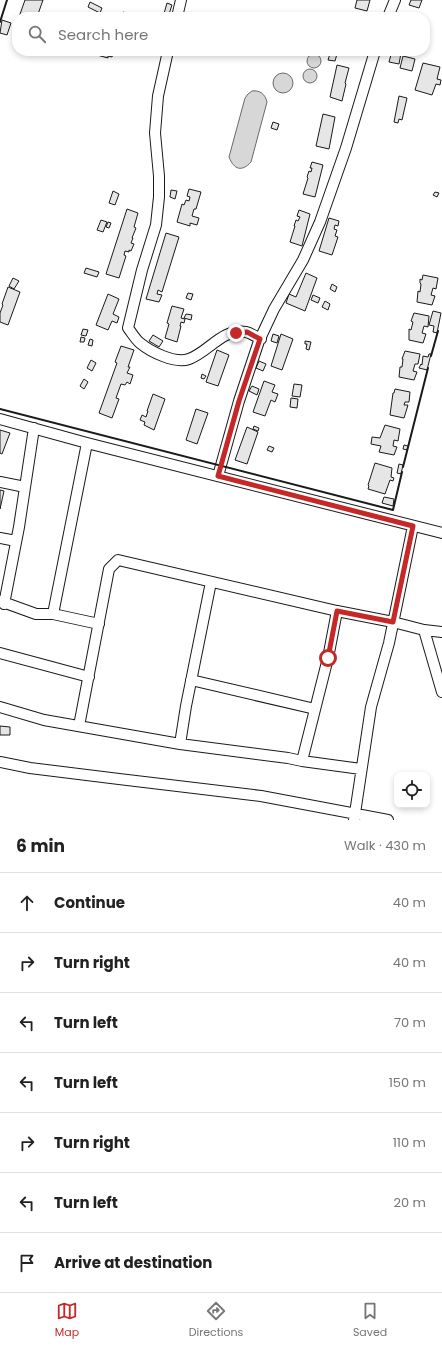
<!DOCTYPE html>
<html lang="en">
<head>
<meta charset="utf-8">
<style>
	body { margin:0; font-family:Poppins,sans-serif; background:#f6f6f6; color:#222 }
	.controls { position:absolute; right:12px; bottom:12px; display:grid; overflow:hidden; border-radius:8px; box-shadow:0 2px 6px #0003 }
	.controls button { width:36px; height:36px; display:grid; place-items:center; padding:0; border:0; border-bottom:1px solid #e0e0e0; background:#fff; color:#222; font:20px sans-serif }
	.stop { position:absolute; width:12px; height:12px; margin:-9px; border:3px solid #c62828; border-radius:50%; background:#fff }
	.stop.end { background:#c62828; border-color:#fff; box-shadow:0 1px 4px #0008 }
	.list { margin:0; padding:0; list-style:none }
	h2 { display:flex; justify-content:space-between; align-items:center; height:52px; margin:0; padding:0 16px; font-size:17px }
	h2 small { font-size:13px; font-weight:400; color:#767676 }
	.list li { display:grid; grid-template-columns:26px 1fr auto; gap:12px; align-items:center; box-sizing:border-box; height:60px; padding:0 16px; border-top:1px solid #e0e0e0 }
	.list b { display:block; font-size:15px; white-space:nowrap }
	.list em { font-size:13px; font-style:normal; color:#767676 }
	.icon { flex:none; width:22px; height:22px; fill:none; stroke:currentColor; stroke-width:2; stroke-linecap:round; stroke-linejoin:round }
	.map { position:relative; flex:none; width:442px; height:820px; overflow:hidden }
	.search { position:absolute; background:#fff; box-shadow:0 2px 6px #0003; left:12px; right:12px; top:12px; height:44px; display:flex; align-items:center; gap:10px; box-sizing:border-box; padding:0 14px; border-radius:16px; color:#767676; font-size:15px }
	.sheet { height:472px; background:#fff }
	nav { display:flex; justify-content:space-around; align-items:center; box-sizing:border-box; height:56px; border-top:1px solid #e0e0e0; background:#fff; font-size:11px; color:#767676 }
	nav a { display:grid; justify-items:center; gap:2px }
	nav .on { color:#c62828 }
	.map>svg:first-child { display:block }
</style>
</head>
<body>
<div class="map">
<svg width="442" height="820" viewBox="0 0 442 820">
	<rect width="100%" height="100%" fill="#fff"/>
	<!-- water -->
	<path fill="#d7d7d7" stroke="#6a6a6a" d="M307 61a7 7 0 1 1 14 0a7 7 0 1 1-14 0Z
		M303 76a7 7 0 1 1 14 0a7 7 0 1 1-14 0Z
		M273 83a10 10 0 1 1 20 0a10 10 0 1 1-20 0Z
		M 252,91 C 260,90 265,94 267,102 L 251,162 C 242,172 234,170 229,157 L 245,98 L 248,94 Z"/>
	<!-- building -->
	<path fill="#e6e6e6" stroke="#1a1a1a" d="M 25,0 L 43,0 L 37,17 L 19,17 Z
		M 357,0 L 370,0 L 367,11 L 355,8 Z
		M 411,0 L 422,0 L 419,8 L 409,5 Z
		M 90,2 L 102,8 L 100,13 L 88,7 Z
		M 167,3 L 172,5 L 168,17 L 163,17 Z
		M 123,12 L 136,16 L 135,17 L 122,17 Z
		M 2,20 L 11,23 L 7,35 L 0,33 Z
		M 82,51 L 119,51 L 118,55 L 113,54 L 112,57 L 108,56 L 108,58 Z
		M 331,51 L 340,51 L 339,55 L 337,54 L 335,61 L 328,60 Z
		M 392,51 L 399,51 L 401,53 L 399,64 L 389,62 Z
		M 403,56 L 415,59 L 412,71 L 400,68 Z
		M 423,63 L 440,67 L 437,79 L 441,80 L 440,85 L 436,84 L 432,95 L 415,90 Z
		M 337,65 L 349,68 L 345,83 L 346,84 L 342,101 L 330,97 Z
		M 399,96 L 407,98 L 402,120 L 399,119 L 398,123 L 394,122 Z
		M 323,114 L 335,117 L 329,149 L 316,146 Z
		M 273,122 L 279,124 L 277,130 L 271,128 Z
		M 312,162 L 323,165 L 315,197 L 303,194 L 308,178 L 307,177 L 309,171 L 311,172 L 312,168 L 310,168 Z
		M 189,189 L 201,192 L 196,209 L 194,209 L 192,216 L 199,218 L 197,225 L 190,223 L 190,226 L 177,222 L 182,204 L 184,205 L 186,200 L 189,201 L 190,197 L 187,196 Z
		M 171,190 L 177,191 L 175,199 L 170,197 Z
		M 113,191 L 119,194 L 115,205 L 109,203 Z
		M 435,192 L 439,193 L 437,197 L 433,195 Z
		M 127,209 L 138,213 L 134,227 L 136,228 L 132,238 L 133,238 L 131,243 L 134,244 L 131,251 L 129,250 L 129,252 L 125,251 L 124,255 L 126,256 L 119,278 L 106,274 Z
		M 299,210 L 310,214 L 302,246 L 290,242 L 295,226 L 294,226 L 296,220 L 298,221 L 300,217 L 297,216 Z
		M 329,218 L 339,221 L 338,226 L 335,225 L 334,229 L 337,230 L 335,236 L 338,237 L 332,255 L 319,251 Z
		M 101,220 L 107,222 L 103,232 L 97,230 Z
		M 108,222 L 111,223 L 109,228 L 106,227 Z
		M 166,233 L 179,237 L 162,292 L 158,290 L 157,294 L 162,295 L 159,302 L 146,299 Z
		M 86,268 L 99,272 L 97,277 L 84,273 Z
		M 306,273 L 317,278 L 305,311 L 286,303 L 289,294 L 296,297 Z
		M 423,275 L 438,278 L 436,289 L 433,288 L 431,295 L 435,296 L 432,305 L 417,302 L 418,291 L 420,292 L 421,284 L 420,283 L 420,279 L 422,280 Z
		M 13,278 L 19,281 L 14,289 L 9,286 Z
		M 332,284 L 337,287 L 335,292 L 330,289 Z
		M 8,287 L 20,292 L 8,325 L 0,322 L 0,313 L 3,305 L 2,304 Z
		M 188,293 L 193,294 L 191,300 L 186,298 Z
		M 108,294 L 119,299 L 113,314 L 119,317 L 117,323 L 112,321 L 108,330 L 96,325 Z
		M 313,295 L 320,298 L 318,303 L 311,300 Z
		M 325,301 L 330,304 L 328,310 L 322,307 Z
		M 172,306 L 184,309 L 181,318 L 185,319 L 184,323 L 181,322 L 180,326 L 181,326 L 177,342 L 165,338 L 169,324 L 167,323 Z
		M 433,311 L 441,313 L 437,333 L 433,332 L 434,326 L 429,325 Z
		M 414,313 L 429,316 L 428,327 L 424,326 L 422,333 L 426,334 L 423,343 L 409,340 L 409,329 L 411,330 L 413,322 L 411,321 Z
		M 186,314 L 192,315 L 191,320 L 184,318 Z
		M 83,329 L 88,330 L 86,336 L 81,335 Z
		M 273,334 L 279,336 L 277,343 L 271,341 Z
		M 281,334 L 293,339 L 282,370 L 271,366 Z
		M 153,335 L 163,341 L 159,347 L 149,341 Z
		M 81,337 L 85,338 L 84,342 L 80,342 Z
		M 90,339 L 93,340 L 92,346 L 88,345 Z
		M 305,341 L 311,342 L 309,350 L 306,349 L 307,344 L 305,344 Z
		M 121,346 L 134,350 L 128,367 L 130,367 L 127,373 L 133,375 L 130,384 L 127,382 L 125,385 L 121,384 L 116,398 L 119,399 L 112,418 L 99,413 L 117,363 L 115,362 Z
		M 217,350 L 229,355 L 218,386 L 206,382 Z
		M 405,351 L 420,354 L 418,364 L 415,364 L 413,371 L 417,372 L 414,380 L 399,377 L 400,367 L 402,367 L 403,359 L 402,359 Z
		M 429,354 L 431,354 L 427,370 L 419,368 L 421,364 L 422,365 L 423,356 L 428,357 Z
		M 91,360 L 96,363 L 92,371 L 87,368 Z
		M 259,361 L 266,364 L 263,371 L 256,368 Z
		M 202,374 L 206,376 L 204,379 L 201,378 Z
		M 84,379 L 88,382 L 84,389 L 80,386 Z
		M 264,381 L 275,385 L 272,392 L 278,394 L 275,402 L 271,400 L 265,416 L 253,412 Z
		M 294,384 L 302,385 L 300,397 L 292,396 Z
		M 252,386 L 259,389 L 257,395 L 249,391 Z
		M 395,389 L 410,392 L 409,402 L 405,402 L 404,405 L 408,405 L 404,418 L 390,415 L 393,393 L 394,393 Z
		M 153,394 L 165,399 L 154,430 L 144,425 L 145,422 L 140,420 L 142,415 L 146,417 L 148,411 L 147,411 Z
		M 291,398 L 298,399 L 297,408 L 290,407 Z
		M 196,409 L 208,413 L 197,444 L 186,440 Z
		M 385,425 L 400,429 L 398,441 L 394,440 L 393,446 L 397,447 L 394,455 L 379,452 L 381,446 L 371,444 L 372,437 L 380,438 Z
		M 254,426 L 259,428 L 258,431 L 253,429 Z
		M 247,427 L 258,432 L 247,464 L 235,460 Z
		M 0,430 L 10,433 L 2,454 L 0,453 Z
		M 404,445 L 408,446 L 407,450 L 403,449 Z
		M 269,446 L 274,448 L 272,452 L 267,450 Z
		M 375,463 L 392,468 L 391,477 L 394,478 L 393,481 L 390,480 L 385,494 L 368,489 L 369,486 L 368,485 Z
		M 399,464 L 403,465 L 401,474 L 397,473 Z
		M 0,490 L 4,491 L 0,509 Z
		M 384,497 L 394,499 L 393,506 L 382,503 Z
		M 0,726 L 10,727 L 10,735 L 0,735 Z"/>
	<g fill="none" stroke-linecap="round" stroke-linejoin="round">
		<!-- minor casing -->
		<g stroke="#1a1a1a" stroke-width="12">
			<path id="minor" d="M 177,17 L 181,0
				M 388,17 L 395,0
				M 168,51 L 158,96 L 155,133 L 159,176 L 159,197 L 156,225 L 142,270 L 128,328 C 132,333 135,339 140,343 C 151,352 175,364 189,359 C 209,352 222,328 246,332 C 251,333 256,337 261,339
				M 0,419 L 87,443 L 442,533
				M 218,476 L 239,401 L 259,341 L 274,309 L 303,260 L 320,222 L 346,148 L 375,51
				M 0,482 L 25,487
				M 0,538 L 16,541
				M 0,601 L 36,614 L 53,614 L 99,624
				M 4,604 L 19,527 L 34,428
				M 53,614 L 87,443
				M 424,630 L 442,692
				M 0,653 L 89,677
				M 191,680 L 315,709
				M 0,707 L 44,720 L 180,744 L 288,758 L 302,761 L 361,769
				M 79,726 L 109,569 L 118,560 L 337,611 L 393,622 L 424,630 L 442,632
				M 180,744 L 186,706 L 211,582
				M 302,761 L 328,658 L 337,611
				M 0,762 L 30,768 L 119,779 L 261,796 L 388,820
				M 354,820 L 371,707 L 389,643 L 413,526"/>
		</g>
		<!-- minor -->
		<use href="#minor" stroke="#fff" stroke-width="10"/>
		<!-- wall -->
		<path stroke="#1a1a1a" stroke-width="2" d="M 0,22 L 7,0
			M 431,356 L 438,331
			M 0,409 L 393,510 L 402,472
			M 403,467 L 428,368"/>
	</g>
	<g fill="none" stroke-linecap="round" stroke-linejoin="round">
		<!-- route -->
		<path stroke="#c62828" stroke-width="5" d="M 236,333 L 247,332 L 260,339 L 239,401 L 218,476 L 413,526 L 393,622 L 337,611 L 328,658"/>
	</g>
</svg>
<div class="controls">
<button><svg class="icon" aria-label="locate" viewBox="0 0 24 24"><circle cx="12" cy="12" r="6"/><path d="M12 2v4M12 18v4M2 12h4M18 12h4"/></svg></button>
</div>
<div class="stop" style="left:328px;top:658px"></div>
<div class="stop end" style="left:236px;top:333px"></div>
<div class="search"><svg class="icon" aria-label="search" viewBox="0 0 24 24"><circle cx="10" cy="10" r="6"/><path d="M15 15l6 6"/></svg>Search here</div>
</div>
<section class="sheet">
<h2>6 min<small>Walk · 430 m</small></h2>
<ul class="list">
<li><svg class="icon" aria-label="ahead" viewBox="0 0 24 24"><path d="M12 20V5M6 11l6-6 6 6"/></svg><div><b>Continue</b></div><em>40 m</em></li>
<li><svg class="icon" aria-label="right" viewBox="0 0 24 24"><path d="M7 20v-9h11M14 6l5 5-5 5"/></svg><div><b>Turn right</b></div><em>40 m</em></li>
<li><svg class="icon" aria-label="left" viewBox="0 0 24 24"><path d="M17 20v-9H6M10 6l-5 5 5 5"/></svg><div><b>Turn left</b></div><em>70 m</em></li>
<li><svg class="icon" aria-label="left" viewBox="0 0 24 24"><path d="M17 20v-9H6M10 6l-5 5 5 5"/></svg><div><b>Turn left</b></div><em>150 m</em></li>
<li><svg class="icon" aria-label="right" viewBox="0 0 24 24"><path d="M7 20v-9h11M14 6l5 5-5 5"/></svg><div><b>Turn right</b></div><em>110 m</em></li>
<li><svg class="icon" aria-label="left" viewBox="0 0 24 24"><path d="M17 20v-9H6M10 6l-5 5 5 5"/></svg><div><b>Turn left</b></div><em>20 m</em></li>
<li><svg class="icon" aria-label="arrive" viewBox="0 0 24 24"><path d="M6 21V4h12l-3 4 3 4H6"/></svg><div><b>Arrive at destination</b></div></li>
</ul>
</section>
<nav>
<a class="on"><svg class="icon" aria-label="map" viewBox="0 0 24 24"><path d="M3 6l6-2 6 2 6-2v14l-6 2-6-2-6 2zM9 4v14M15 6v14"/></svg>Map</a>
<a><svg class="icon" aria-label="directions" viewBox="0 0 24 24"><path d="M12 3l9 9-9 9-9-9zM9 14v-3h6M13 9l2 2-2 2"/></svg>Directions</a>
<a><svg class="icon" aria-label="saved" viewBox="0 0 24 24"><path d="M7 4h10v16l-5-4-5 4z"/></svg>Saved</a>
</nav>
</body>
</html>
